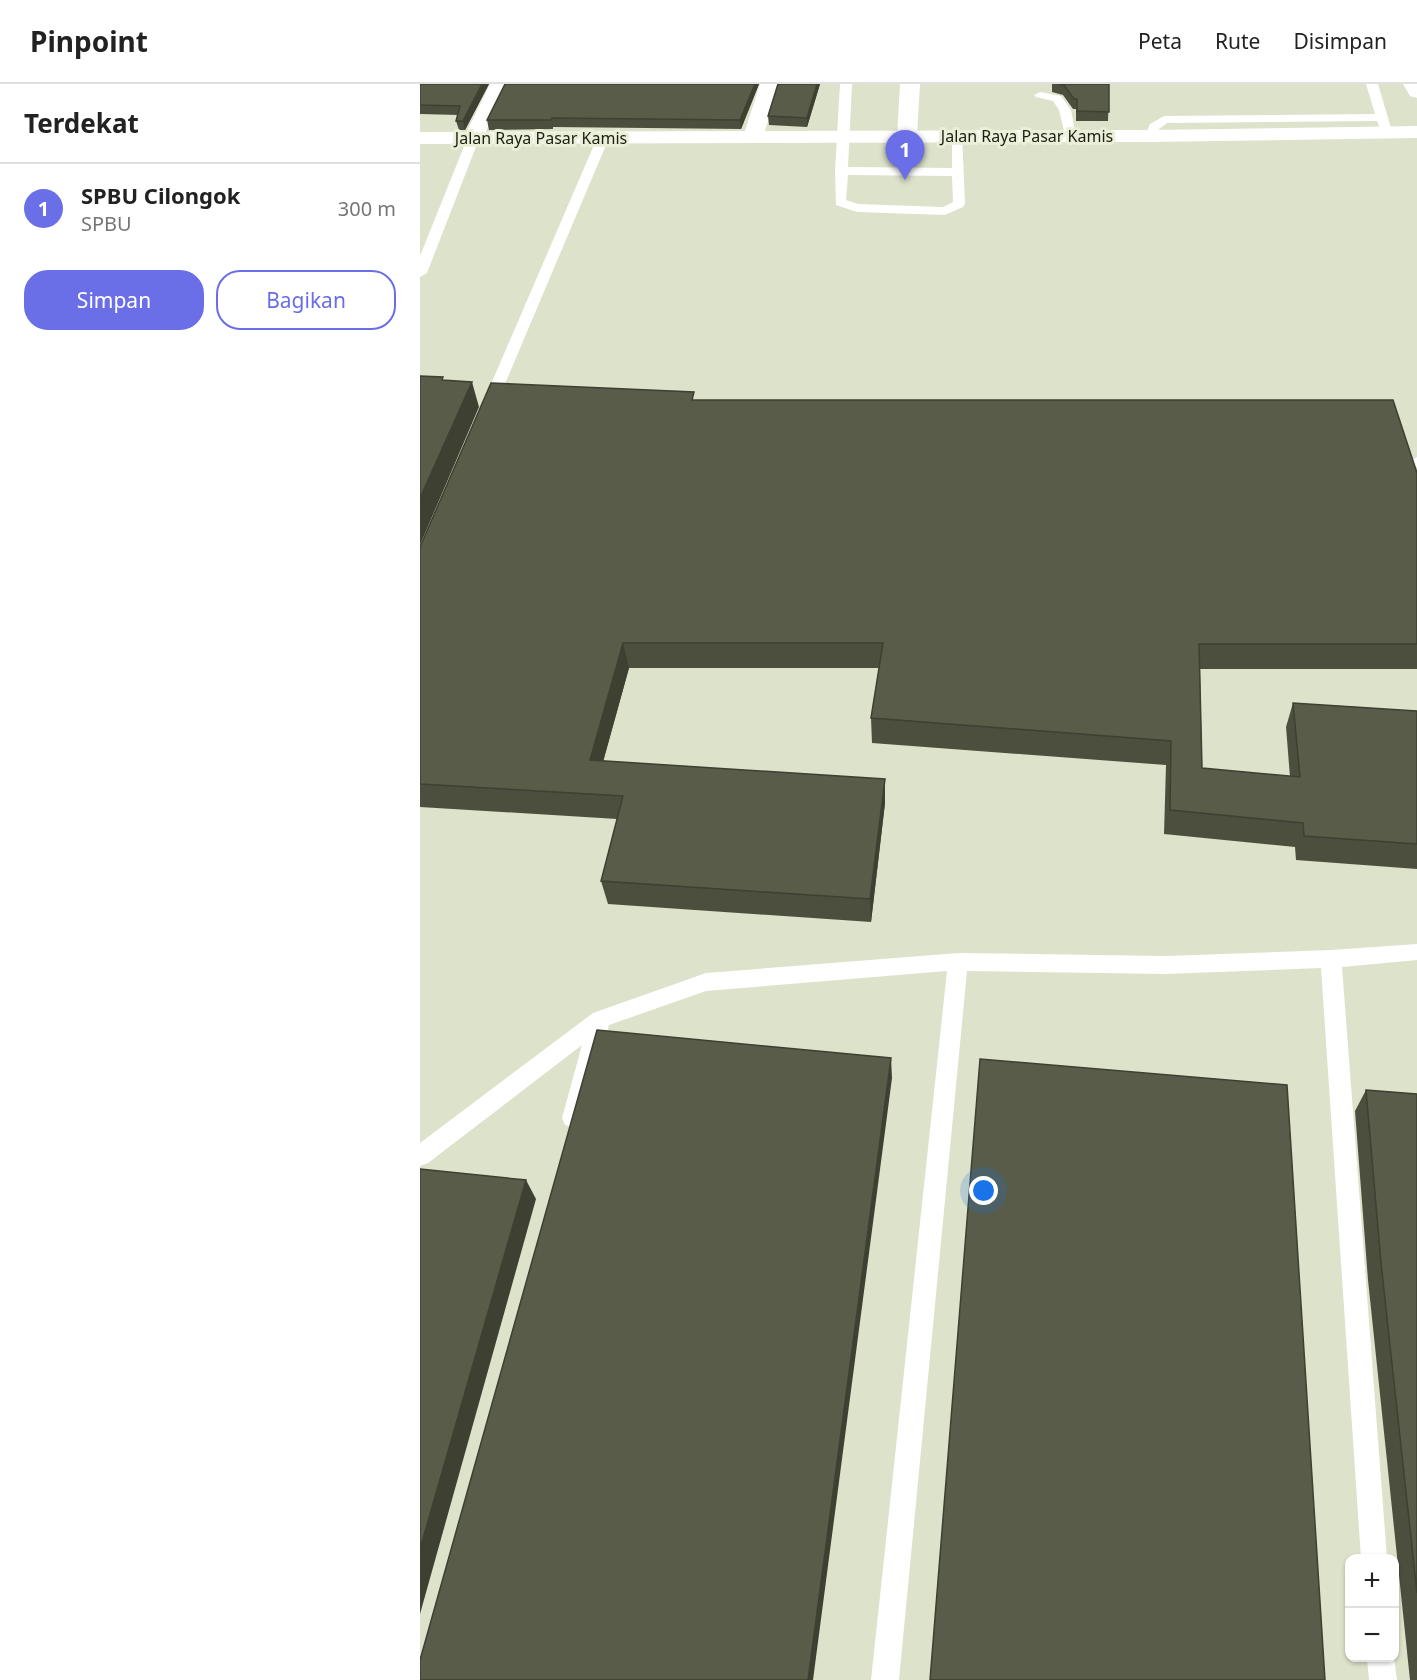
<!DOCTYPE html>
<html lang="id">
<head>
<meta charset="utf-8">
<style>
	body { margin:0; font-family:"Noto Sans",sans-serif; background:#f6f6f6; color:#222 }
	.controls { position:absolute; right:18px; bottom:18px; display:grid; overflow:hidden; border-radius:12px; box-shadow:0 2px 4px #0004 }
	.controls button { width:54px; height:54px; display:grid; place-items:center; padding:0; border:0; border-bottom:2px solid #e0e0e0; background:#fff; color:#222; font:30px sans-serif }
	.you { position:absolute; left:564px; top:1107px; width:21px; height:21px; margin:-15px; border:4px solid #fff; border-radius:50%; background:#1a73e8; box-shadow:0 0 0 9px #1a73e833 }
	.badge { display:grid; place-items:center; width:39px; height:39px; border-radius:50%; background:#6a6ee7; color:#fff; font-size:20px; font-weight:700 }
	.pin { position:absolute; translate:-50% -50px; filter:drop-shadow(0 2px 3px #0008) }
	.pin::after { content:''; position:absolute; top:32px; width:21px; height:18px; background:inherit; clip-path:polygon(0 0,100% 0,50% 100%) }
	.list { margin:0; padding:0; list-style:none }
	h2 { display:flex; justify-content:space-between; align-items:center; height:78px; margin:0; padding:0 24px; font-size:26px }
	h2 small { font-size:20px; font-weight:400; color:#767676 }
	.list li { display:grid; grid-template-columns:39px 1fr auto; gap:18px; align-items:center; box-sizing:border-box; height:90px; padding:0 24px; border-top:2px solid #e0e0e0 }
	.list b { display:block; font-size:22px; white-space:nowrap }
	.list p { margin:0; font-size:20px; white-space:nowrap; color:#767676 }
	.list em { font-size:20px; font-style:normal; color:#767676 }
	.actions { display:flex; gap:12px; padding:18px 24px }
	.actions a { flex:1; padding:14px 0; border:2px solid #6a6ee7; border-radius:24px; text-align:center; font-size:21px; color:#6a6ee7 }
	.actions .main { background:#6a6ee7; color:#fff }
	.map { position:relative; flex:none; width:997px; height:1596px; overflow:hidden }
	header { display:flex; align-items:center; gap:36px; box-sizing:border-box; height:84px; padding:0 30px; background:#fff; border-bottom:2px solid #e0e0e0 }
	header strong { font-size:28px }
	nav { display:flex; gap:33px; margin-inline-start:auto; font-size:21px }
	main { display:flex }
	aside { flex:1; background:#fff }
	.map>svg:first-child { display:block }
</style>
</head>
<body>
<header>
<strong>Pinpoint</strong>
<nav><a>Peta</a><a>Rute</a><a>Disimpan</a></nav>
</header>
<main>
<aside>
<h2>Terdekat<small></small></h2>
<ul class="list">
<li><span class="badge">1</span><div><b>SPBU Cilongok</b><p>SPBU</p></div><em>300 m</em></li>
</ul>
<div class="actions"><a class="main">Simpan</a><a>Bagikan</a></div>
</aside>
<div class="map">
<svg width="997" height="1596" viewBox="0 0 997 1596">
	<rect width="100%" height="100%" fill="#dde2ca"/>
	<g fill="none" stroke-linecap="round" stroke-linejoin="round">
		<!-- lane -->
		<path fill="#fff" fill-rule="evenodd" d="M 420,0 L 432,0 L 428,83 L 532,84 L 532,53 L 538,49 L 542,50 L 545,120 L 543,123 L 525,131 L 437,128 L 416,121 L 415,87 ZM 428,91 L 532,92 L 533,118 L 523,123 L 438,120 L 426,116 Z
			M 946,0 L 958,0 L 971,44 L 969,47 L 961,47 L 957,37 L 747,39 L 739,45 L 735,55 L 727,55 L 725,52 L 730,40 L 744,32 L 955,30 Z
			M 620,8 L 641,12 L 651,26 L 656,52 L 654,55 L 646,55 L 639,26 L 633,17 L 616,13 L 614,11 Z
			M 183,50 L 189,54 L 76,321 L 74,324 L 64,324 L 62,321 L 177,54 Z
			M 53,51 L 59,55 L 7,189 L 0,193 L 0,172 L 47,55 Z
			M 997,373 L 997,383 L 990,382 L 987,379 Z
			M 997,860 L 997,876 L 922,883 L 967,1474 L 941,1474 L 901,884 L 745,890 L 547,887 L 479,1596 L 451,1596 L 527,887 L 286,907 L 189,941 L 161,1041 L 153,1044 L 145,1041 L 142,1034 L 162,961 L 8,1079 L 0,1082 L 0,1059 L 173,929 L 286,889 L 538,869 L 745,872 L 911,866 Z
			M 947,1574 L 974,1574 L 977,1596 L 949,1596 Z"/>
		<!-- street -->
		<path fill="#fff" fill-rule="evenodd" d="M 70,0 L 90,0 L 60,59 L 46,59 L 43,55 Z
			M 340,0 L 360,0 L 343,53 L 340,57 L 326,57 L 323,53 Z
			M 480,0 L 500,0 L 497,53 L 494,57 L 480,57 L 477,53 Z
			M 983,0 L 997,0 L 997,14 L 990,12 Z"/>
		<!-- secondary -->
		<path fill="#fff" fill-rule="evenodd" d="M 997,42 L 997,54 L 731,58 L 0,60 L 0,48 L 731,46 Z"/>
	</g>
	<!-- wall -->
	<path fill="#4c4f3e" d="M 0,0 L 69,0 L 45,46 L 39,46 L 36,37 L 38,31 L 0,30 Z
		M 85,0 L 339,0 L 321,45 L 133,43 L 133,45 L 69,46 L 67,36 Z
		M 358,0 L 400,0 L 387,43 L 349,41 L 348,32 Z
		M 632,0 L 689,0 L 688,37 L 656,37 L 656,25 L 653,25 L 643,11 L 632,8 Z
		M 275,316 L 997,389 L 997,585 L 780,585 L 782,684 L 870,693 L 866,643 L 873,619 L 997,627 L 997,785 L 876,776 L 875,763 L 744,750 L 746,681 L 452,659 L 451,634 L 459,584 L 209,584 L 183,677 L 465,695 L 465,719 L 451,838 L 188,820 L 181,797 L 197,735 L 0,723 L 0,463 Z
		M 946,1006 L 997,1010 L 997,1596 L 990,1596 L 948,1196 L 935,1027 Z"/>
	<!-- shaded-wall -->
	<path fill="#3e4032" d="M 62,0 L 69,0 L 45,46 L 43,37 Z
		M 335,0 L 339,0 L 321,45 L 320,36 Z
		M 397,0 L 400,0 L 387,43 L 387,34 Z
		M 52,298 L 59,323 L 0,461 L 0,414 Z
		M 203,559 L 209,584 L 177,700 L 170,676 Z
		M 465,695 L 465,719 L 451,838 L 450,815 Z
		M 471,974 L 472,994 L 393,1596 L 388,1596 Z
		M 106,1096 L 116,1115 L 0,1530 L 0,1465 Z"/>
	<!-- building -->
	<path fill="#585c48" stroke="#3e4032" stroke-width="1.5" d="M 0,0 L 62,0 L 43,37 L 36,37 L 40,22 L 0,21 Z
		M 85,0 L 335,0 L 320,36 L 132,34 L 131,36 L 67,36 Z
		M 358,0 L 397,0 L 387,34 L 348,32 Z
		M 639,0 L 689,0 L 689,28 L 657,27 L 657,15 L 654,15 L 644,1 Z
		M 0,292 L 23,293 L 22,296 L 52,298 L 0,414 Z
		M 71,299 L 274,308 L 272,316 L 973,316 L 997,389 L 997,560 L 779,560 L 782,684 L 880,693 L 873,619 L 997,627 L 997,760 L 884,752 L 883,739 L 750,726 L 751,657 L 451,634 L 463,559 L 203,559 L 170,676 L 465,695 L 450,815 L 181,797 L 203,712 L 0,700 L 0,463 Z
		M 177,946 L 471,974 L 388,1596 L 0,1596 L 0,1576 Z
		M 560,975 L 867,1001 L 905,1596 L 510,1596 Z
		M 946,1006 L 997,1010 L 997,1509 L 961,1179 Z
		M 0,1085 L 106,1096 L 0,1465 Z"/>
	<g text-anchor="middle" stroke-width="6" stroke-linejoin="round" paint-order="stroke">
		<!-- far-street labels -->
		<g font-size="16" fill="#1c1e15" stroke="#eaefd7">
			<text x="607" y="58">Jalan Raya Pasar Kamis</text>
			<text x="121" y="60">Jalan Raya Pasar Kamis</text>
		</g>
	</g>
</svg>
<div class="controls">
<button>+</button>
<button>−</button>
</div>
<div class="you"></div>
<div class="pin badge" style="left:485px;top:96px">1</div>
</div>
</main>
</body>
</html>
